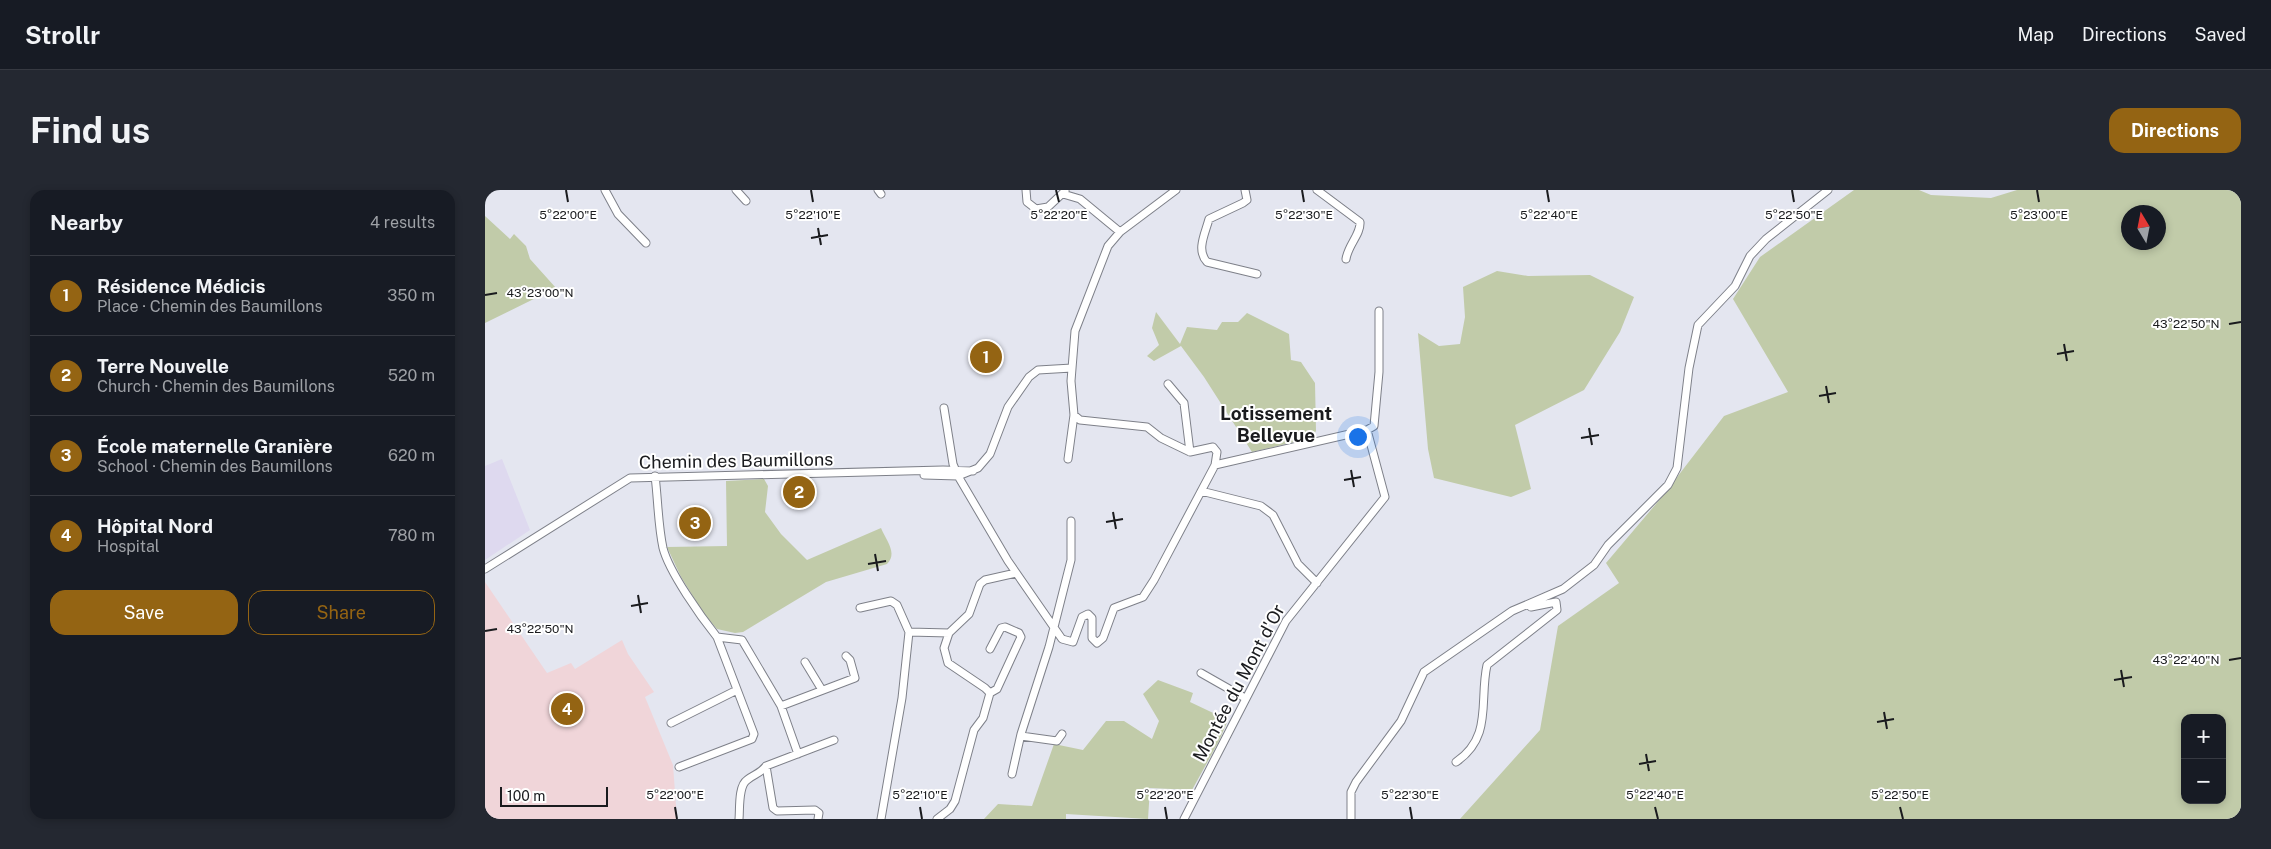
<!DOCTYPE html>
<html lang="en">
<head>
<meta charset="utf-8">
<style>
	body { margin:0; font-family:"Public Sans",sans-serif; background:#242831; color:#f1f3f6 }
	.controls { position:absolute; right:15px; bottom:15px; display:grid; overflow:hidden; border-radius:10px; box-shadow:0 2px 8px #0003 }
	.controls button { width:45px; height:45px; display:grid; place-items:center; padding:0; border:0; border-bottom:1px solid #363941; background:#171b24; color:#f1f3f6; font:25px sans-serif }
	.compass { position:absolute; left:1636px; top:15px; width:45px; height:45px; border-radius:50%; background:#171b24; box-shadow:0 2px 8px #0003; rotate:350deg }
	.scale { position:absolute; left:15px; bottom:12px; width:108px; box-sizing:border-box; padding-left:5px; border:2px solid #1a1b1e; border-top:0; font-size:14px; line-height:18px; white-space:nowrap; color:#1a1b1e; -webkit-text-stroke:4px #fff; paint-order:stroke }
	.you { position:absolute; left:872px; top:246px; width:18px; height:18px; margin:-12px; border:4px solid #fff; border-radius:50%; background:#1a73e8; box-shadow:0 0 0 8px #1a73e833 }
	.badge { display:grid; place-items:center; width:32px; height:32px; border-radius:50%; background:#946413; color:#fff; font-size:16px; font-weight:700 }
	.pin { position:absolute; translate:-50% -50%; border:2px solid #fff; box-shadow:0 1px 5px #0006 }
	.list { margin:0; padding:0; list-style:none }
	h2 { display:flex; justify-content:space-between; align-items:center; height:65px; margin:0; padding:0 20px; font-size:21px }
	h2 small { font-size:16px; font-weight:400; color:#9ea1a6 }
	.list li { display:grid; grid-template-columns:32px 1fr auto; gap:15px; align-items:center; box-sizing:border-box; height:80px; padding:0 20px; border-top:1px solid #363941 }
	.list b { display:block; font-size:19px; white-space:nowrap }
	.list p { margin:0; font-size:16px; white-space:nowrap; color:#9ea1a6 }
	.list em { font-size:16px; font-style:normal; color:#9ea1a6 }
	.actions { display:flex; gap:10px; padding:15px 20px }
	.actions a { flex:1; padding:11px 0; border:1px solid #946413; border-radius:15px; text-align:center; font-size:18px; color:#946413 }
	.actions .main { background:#946413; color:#fff }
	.map { position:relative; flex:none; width:1756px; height:629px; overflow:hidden; border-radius:15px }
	header { display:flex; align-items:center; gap:30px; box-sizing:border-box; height:70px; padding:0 25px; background:#171b24; border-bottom:1px solid #363941 }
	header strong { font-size:24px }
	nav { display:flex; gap:28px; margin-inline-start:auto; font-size:18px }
	.intro { display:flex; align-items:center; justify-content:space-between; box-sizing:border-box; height:120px; padding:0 30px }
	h1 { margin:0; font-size:35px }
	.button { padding:12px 22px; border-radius:15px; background:#946413; color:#fff; font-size:18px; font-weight:700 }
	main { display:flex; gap:30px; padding:0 30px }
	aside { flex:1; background:#171b24; border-radius:15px; box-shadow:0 2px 8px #0003 }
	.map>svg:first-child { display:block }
</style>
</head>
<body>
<header>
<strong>Strollr</strong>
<nav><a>Map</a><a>Directions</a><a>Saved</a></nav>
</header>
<div class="intro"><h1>Find us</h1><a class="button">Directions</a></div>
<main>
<aside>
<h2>Nearby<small>4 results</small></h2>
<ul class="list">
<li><span class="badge">1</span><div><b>Résidence Médicis</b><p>Place · Chemin des Baumillons</p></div><em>350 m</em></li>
<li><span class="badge">2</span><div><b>Terre Nouvelle</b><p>Church · Chemin des Baumillons</p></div><em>520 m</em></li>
<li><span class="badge">3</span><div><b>École maternelle Granière</b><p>School · Chemin des Baumillons</p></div><em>620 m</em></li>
<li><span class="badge">4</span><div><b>Hôpital Nord</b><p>Hospital</p></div><em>780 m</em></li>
</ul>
<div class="actions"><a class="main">Save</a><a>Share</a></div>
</aside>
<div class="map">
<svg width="1756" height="629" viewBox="0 0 1756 629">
	<rect width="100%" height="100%" fill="#e4e6f0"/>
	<!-- industrial -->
	<path fill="#ded9ef" d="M 17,269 L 45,340 L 0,370 L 0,276 Z"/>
	<!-- medical -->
	<path fill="#f0d5d9" d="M 0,392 L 62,483 L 86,473 L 90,479 L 137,450 L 143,464 L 169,502 L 160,507 L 188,575 L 192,629 L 0,629 Z"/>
	<!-- green -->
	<path fill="#c1cba9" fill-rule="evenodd" d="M 1369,0 L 1434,0 L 1446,5 L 1506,8 L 1532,0 L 1756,0 L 1756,629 L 975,629 L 1055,540 L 1073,436 L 1134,393 L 1121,373 L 1176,308 L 1239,226 L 1303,202 L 1248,109 L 1275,67 ZM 1644,22 L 1674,22 L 1674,52 L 1644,52 ZM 1700,528 L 1737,528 L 1737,610 L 1700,610 Z
		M 0,26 L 25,49 L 29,44 L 41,56 L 45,69 L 71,98 L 0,133 Z
		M 1012,81 L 1043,86 L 1105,85 L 1149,107 L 1135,142 L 1099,200 L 1030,235 L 1046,299 L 1026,307 L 949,288 L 943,259 L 933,143 L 954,156 L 975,154 L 980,127 L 978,97 Z
		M 671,122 L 695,154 L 702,137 L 732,140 L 737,132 L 753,132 L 762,123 L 804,144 L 806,170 L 816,172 L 830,193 L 831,241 L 826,248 L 767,262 L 719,187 L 696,156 L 669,171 L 662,166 L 674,155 L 667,138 Z
		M 279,289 L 283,296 L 280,322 L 296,344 L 322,370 L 396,338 C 401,350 413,363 402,374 L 341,392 L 258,442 L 250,443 L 232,439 L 219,424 L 196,387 L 182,357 L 242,356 L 241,291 Z
		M 673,490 L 708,503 L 705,512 L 743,530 L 734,551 L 707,600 L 665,598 L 663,629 L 581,624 L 581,629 L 499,629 L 513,614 L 547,616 L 569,554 L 598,560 L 621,531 L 639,531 L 667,549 L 674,531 L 658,504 Z"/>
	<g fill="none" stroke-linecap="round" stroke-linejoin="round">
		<!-- minor casing -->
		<g stroke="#7e8089" stroke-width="9">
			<path id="minor" d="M 120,0 L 133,24 L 161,53
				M 251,0 L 261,11
				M 393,0 L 396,4
				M 541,0 L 542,12 L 551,19 L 563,17 L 580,1
				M 760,0 L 762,10 L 758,13 L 724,29 C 720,44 711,60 722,72 L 772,84
				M 832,0 L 875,32 C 876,44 863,55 861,69
				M 0,2 L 2,0
				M 578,4 L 595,9 L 635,42
				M 683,194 L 699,213 L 705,262
				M 459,218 L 468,274 L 473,286 L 523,371 L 577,449 L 588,452 L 597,427 L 603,424 L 607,428 L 607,448 L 612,453 L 618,448 L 629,418 L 658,407 L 669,390 L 730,275 L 732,262 L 728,257 L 705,262 L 676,248 L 662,237 L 595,230 L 589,225
				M 583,269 L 589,225 L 586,191 L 590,141 L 623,56 L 635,42 L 691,0
				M 730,275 L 882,240 L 889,236 L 894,182 L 894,121
				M 439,285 L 473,286 L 493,278 L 505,264 L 523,217 L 544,187 L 553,180 L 587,178
				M 170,286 C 173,309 173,335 178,358 C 184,382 216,427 232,447 L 257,450 L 296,516 L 313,564
				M 716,301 L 776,316 L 788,325 L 813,374 L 832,393
				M 0,379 L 145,288 L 458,280 L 488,281
				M 375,418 L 406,411 L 412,415 L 424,442 L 417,508 L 396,629
				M 424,442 L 464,443 L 484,424 L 495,394 L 500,390 L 531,383
				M 320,472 L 337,500
				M 716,483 L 760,508
				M 505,503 L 512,499 L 536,447 L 534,443 L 520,437 L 516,438 L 505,459
				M 296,516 L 370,488 L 365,470 L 361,466
				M 186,533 L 252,500
				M 536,546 L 572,551 L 577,544
				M 971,572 C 1008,547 994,511 1002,475 L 1072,420 L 1071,412 L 1046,417
				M 281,576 L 288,618 L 292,621 L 330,620 L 334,623 L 333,629
				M 194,577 L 267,549 L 269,544 L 232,447
				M 527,584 L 536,544 L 564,457 L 586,370 L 586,331
				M 254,629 C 255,619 253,596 262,590 C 269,584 275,584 281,576 L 349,550
				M 452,629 L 465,619 L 470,611 L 489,540 L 498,528 L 505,503 L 500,498 L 463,473 L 459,458 L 464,443
				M 699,629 L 801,431 L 900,307 L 882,240
				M 866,629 L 866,602 L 871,592 L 916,531 L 939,482 L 1027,421 L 1078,399 L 1109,375 L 1123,355 L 1183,295 L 1192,278 L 1204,178 L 1213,135 L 1250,96 L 1265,66 L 1281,49 L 1343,0"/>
		</g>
		<!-- minor -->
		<use href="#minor" stroke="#fff" stroke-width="7"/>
	</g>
	<!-- ticks -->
	<path fill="none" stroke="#1a1b1e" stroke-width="2" d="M 81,0 L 83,12M 326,0 L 328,12M 571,0 L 574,12M 817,0 L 819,12M 1062,0 L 1064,12M 1307,0 L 1309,12M 1552,0 L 1554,12M 333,38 L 336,55M 326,48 L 343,45M 0,105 L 12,103M 1744,134 L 1756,132M 1579,154 L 1582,171M 1572,164 L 1589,161M 1341,196 L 1344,213M 1334,206 L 1351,203M 1104,238 L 1107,255M 1096,248 L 1114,245M 866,280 L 869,297M 859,290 L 876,287M 628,322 L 631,339M 621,332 L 638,329M 390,364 L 393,381M 383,374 L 401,371M 153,405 L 156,423M 146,416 L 163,413M 0,441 L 12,439M 1744,470 L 1756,468M 1636,480 L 1639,497M 1629,490 L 1647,487M 1399,522 L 1402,539M 1392,532 L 1409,529M 1161,564 L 1164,581M 1154,574 L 1171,571M 190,617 L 192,629M 435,617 L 437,629M 680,617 L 682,629M 925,617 L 927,629M 1170,617 L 1173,629M 1415,617 L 1418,629"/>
	<g text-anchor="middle" stroke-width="4" stroke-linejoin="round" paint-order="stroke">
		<!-- street labels -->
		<g font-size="18" fill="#1a1b1e" stroke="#fff">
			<text transform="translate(251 271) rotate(-1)" y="6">Chemin des Baumillons</text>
			<text transform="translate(754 493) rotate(-62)" y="6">Montée du Mont d'Or</text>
		</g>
		<!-- neighbourhood labels -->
		<g font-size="19" font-weight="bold" fill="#1a1b1e" stroke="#fff">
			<text x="791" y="230">Lotissement<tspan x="791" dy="22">Bellevue</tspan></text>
		</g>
	</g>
	<g font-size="12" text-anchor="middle" fill="#1a1b1e" stroke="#fff" stroke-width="4" stroke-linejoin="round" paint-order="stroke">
		<text x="83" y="29">5°22'00"E</text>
		<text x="328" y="29">5°22'10"E</text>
		<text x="574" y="29">5°22'20"E</text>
		<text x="819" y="29">5°22'30"E</text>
		<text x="1064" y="29">5°22'40"E</text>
		<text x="1309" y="29">5°22'50"E</text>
		<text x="1554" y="29">5°23'00"E</text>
		<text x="55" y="107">43°23'00"N</text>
		<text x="1701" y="138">43°22'50"N</text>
		<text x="55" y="443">43°22'50"N</text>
		<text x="1701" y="474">43°22'40"N</text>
		<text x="190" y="609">5°22'00"E</text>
		<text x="435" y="609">5°22'10"E</text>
		<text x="680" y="609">5°22'20"E</text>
		<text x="925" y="609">5°22'30"E</text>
		<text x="1170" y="609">5°22'40"E</text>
		<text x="1415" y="609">5°22'50"E</text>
	</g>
</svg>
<div class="controls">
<button>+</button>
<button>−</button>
</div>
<svg class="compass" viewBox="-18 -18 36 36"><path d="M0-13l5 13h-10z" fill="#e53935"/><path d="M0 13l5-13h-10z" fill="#9ea1a6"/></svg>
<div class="scale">100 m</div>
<div class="you"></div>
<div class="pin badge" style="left:501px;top:167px">1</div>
<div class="pin badge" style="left:314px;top:302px">2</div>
<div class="pin badge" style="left:210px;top:333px">3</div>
<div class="pin badge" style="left:82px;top:519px">4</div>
</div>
</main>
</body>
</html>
